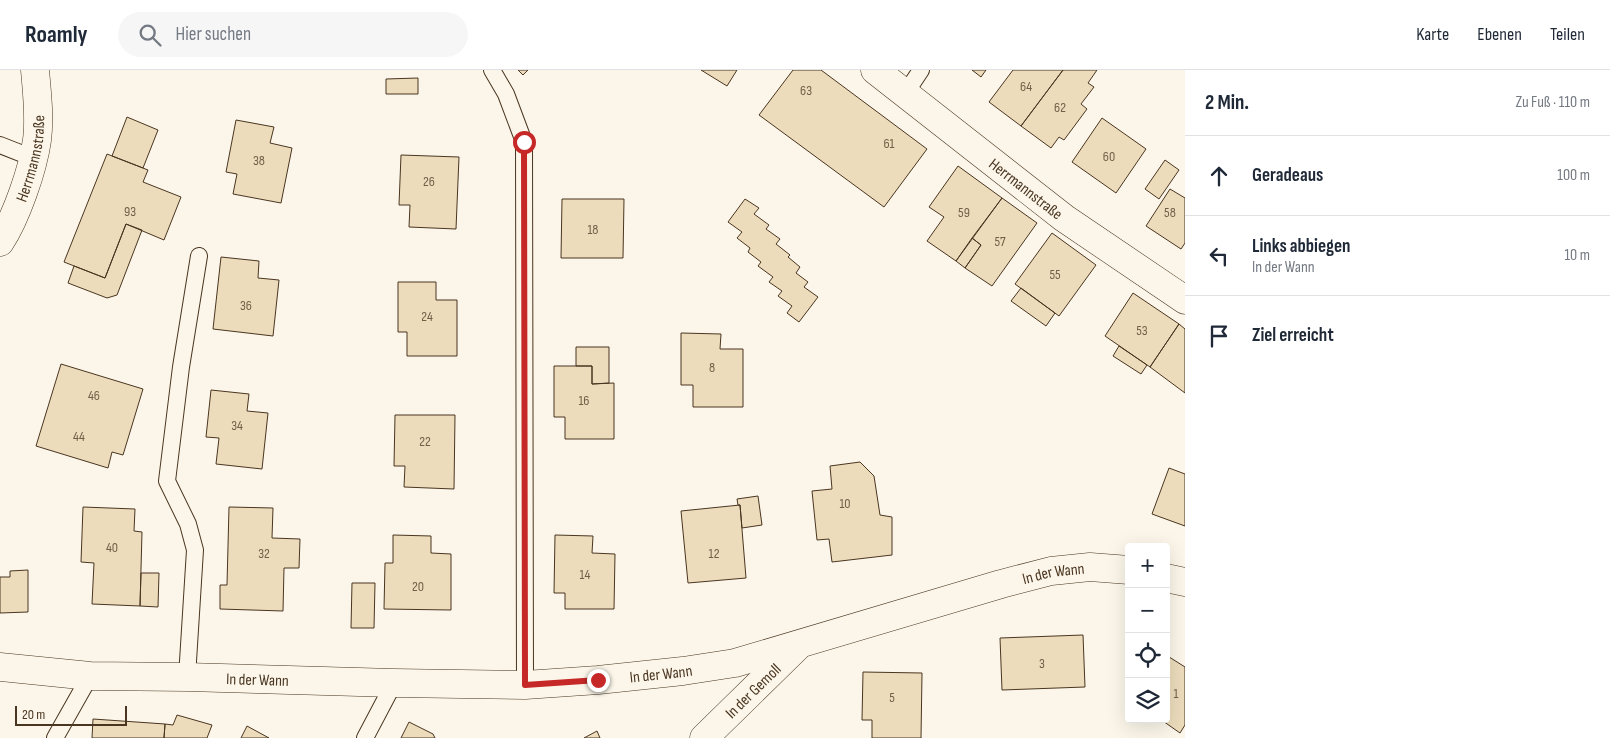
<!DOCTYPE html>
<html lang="de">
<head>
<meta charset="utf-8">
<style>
	body { margin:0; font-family:"Sofia Sans Condensed",sans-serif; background:#f6f6f7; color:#1f2937 }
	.controls { position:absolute; right:15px; bottom:15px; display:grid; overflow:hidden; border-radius:5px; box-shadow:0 5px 20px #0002 }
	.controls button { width:45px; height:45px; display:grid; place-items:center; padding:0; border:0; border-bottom:1px solid #e0e1e3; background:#fff; color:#1f2937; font:25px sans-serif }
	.scale { position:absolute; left:15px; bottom:12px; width:112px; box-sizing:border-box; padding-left:5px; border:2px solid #4a3520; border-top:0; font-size:14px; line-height:18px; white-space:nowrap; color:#4a3520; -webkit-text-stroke:4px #fbf6e9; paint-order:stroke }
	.stop { position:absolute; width:15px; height:15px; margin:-11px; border:4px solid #c62828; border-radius:50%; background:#fff }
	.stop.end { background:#c62828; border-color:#fff; box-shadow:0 1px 5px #0008 }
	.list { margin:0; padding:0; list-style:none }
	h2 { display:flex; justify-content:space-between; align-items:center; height:65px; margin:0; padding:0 20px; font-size:21px }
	h2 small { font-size:16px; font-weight:400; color:#747a83 }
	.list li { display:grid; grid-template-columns:32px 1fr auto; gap:15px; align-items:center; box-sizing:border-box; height:80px; padding:0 20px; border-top:1px solid #e0e1e3 }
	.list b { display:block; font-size:19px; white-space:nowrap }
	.list p { margin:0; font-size:16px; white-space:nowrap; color:#747a83 }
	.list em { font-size:16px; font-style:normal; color:#747a83 }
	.icon { flex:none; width:28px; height:28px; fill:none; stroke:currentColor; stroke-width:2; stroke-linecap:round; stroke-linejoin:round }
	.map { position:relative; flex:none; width:1185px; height:668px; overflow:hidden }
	header { display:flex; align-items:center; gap:30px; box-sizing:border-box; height:70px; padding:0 25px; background:#fff; border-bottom:1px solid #e0e1e3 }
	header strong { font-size:24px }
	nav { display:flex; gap:28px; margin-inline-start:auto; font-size:18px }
	.search { width:350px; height:45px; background:#f6f6f7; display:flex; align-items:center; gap:12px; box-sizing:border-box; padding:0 18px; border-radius:28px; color:#747a83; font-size:19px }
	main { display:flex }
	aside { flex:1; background:#fff }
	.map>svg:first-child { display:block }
</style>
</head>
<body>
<header>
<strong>Roamly</strong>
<div class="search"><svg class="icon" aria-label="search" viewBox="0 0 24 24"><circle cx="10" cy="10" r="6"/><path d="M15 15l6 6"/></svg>Hier suchen</div>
<nav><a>Karte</a><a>Ebenen</a><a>Teilen</a></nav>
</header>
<main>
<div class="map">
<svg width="1185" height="668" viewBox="0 0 1185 668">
	<rect width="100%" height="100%" fill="#fbf6e9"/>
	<!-- building -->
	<path fill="#ecdcbc" stroke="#4a3520" d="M 518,0 L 528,0 L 523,5 Z
		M 701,0 L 737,0 L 727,16 Z
		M 793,0 L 821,0 L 927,79 L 884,137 L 759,45 Z
		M 972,0 L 986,0 L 981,7 Z
		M 1013,0 L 1063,0 L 1021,56 L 989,32 Z
		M 1063,0 L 1097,0 L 1088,13 L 1094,17 L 1081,34 L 1087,39 L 1064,70 L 1059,67 L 1051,78 L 1021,56 Z
		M 418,8 L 418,24 L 386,24 L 386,9 Z
		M 127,47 L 158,60 L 143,98 L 112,86 Z
		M 1102,48 L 1146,79 L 1116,123 L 1072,92 Z
		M 236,50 L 274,57 L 270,73 L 292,78 L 281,133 L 233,124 L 237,104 L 226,102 Z
		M 107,84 L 148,100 L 143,112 L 181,127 L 164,170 L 126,154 L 105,208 L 64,192 Z
		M 401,85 L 459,87 L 456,159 L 409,157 L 410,135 L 399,135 Z
		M 1165,90 L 1179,100 L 1159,129 L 1145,119 Z
		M 958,96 L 1002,128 L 956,191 L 927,171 L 944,147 L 929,137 Z
		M 1170,119 L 1185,128 L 1185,173 L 1181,179 L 1146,156 Z
		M 1002,128 L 1037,153 L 992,216 L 965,198 L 981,175 L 972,168 Z
		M 562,129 L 624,129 L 623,188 L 561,188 Z
		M 745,129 L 759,138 L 754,144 L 769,155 L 766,159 L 780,169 L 776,174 L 790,185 L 788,187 L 800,197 L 796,203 L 808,212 L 804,217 L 818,227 L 799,252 L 787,243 L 792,236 L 778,226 L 782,221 L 769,212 L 773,207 L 758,196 L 761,192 L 748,182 L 750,178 L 737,168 L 742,162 L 728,152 Z
		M 126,154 L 142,160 L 117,225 L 107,228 L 68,213 L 74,196 L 105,208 Z
		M 1052,163 L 1096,195 L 1059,246 L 1015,214 Z
		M 972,168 L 981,175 L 965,198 L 956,191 Z
		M 221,187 L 259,191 L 258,208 L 279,210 L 273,266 L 213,259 Z
		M 398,212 L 436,212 L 436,230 L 457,230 L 457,286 L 407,286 L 407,262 L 398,262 Z
		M 1021,218 L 1055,243 L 1046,256 L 1011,231 Z
		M 1133,223 L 1179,254 L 1150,297 L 1105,266 Z
		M 1179,254 L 1185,259 L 1185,323 L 1150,297 Z
		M 681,263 L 721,264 L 720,279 L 743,279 L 743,337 L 693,337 L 693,315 L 681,315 Z
		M 1119,276 L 1147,295 L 1141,304 L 1113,286 Z
		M 576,277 L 609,277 L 609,313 L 592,314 L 592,296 L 576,296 Z
		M 61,294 L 143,319 L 123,385 L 112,382 L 108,398 L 36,376 Z
		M 554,296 L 592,296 L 592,314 L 614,313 L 614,369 L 565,369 L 565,347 L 554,347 Z
		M 211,320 L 249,324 L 247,341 L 268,343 L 262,399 L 216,394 L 219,368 L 206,367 Z
		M 395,345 L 455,345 L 454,419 L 404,417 L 405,396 L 394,396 Z
		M 860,392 L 874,406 L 880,445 L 892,447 L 892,485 L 832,492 L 829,469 L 817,470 L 812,421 L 832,419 L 830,396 Z
		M 1169,398 L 1185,404 L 1185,456 L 1152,444 Z
		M 758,426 L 762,455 L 742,458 L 740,435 L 738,435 L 737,429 Z
		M 740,435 L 746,508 L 688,513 L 681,441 Z
		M 83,437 L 135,439 L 134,461 L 142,462 L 140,536 L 92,534 L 94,493 L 81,492 Z
		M 229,437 L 273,438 L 272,468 L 300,469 L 299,498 L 284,498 L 283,541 L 220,539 L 220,515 L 227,515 Z
		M 393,465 L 431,466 L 431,483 L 451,484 L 451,540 L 384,539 L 385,493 L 393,493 Z
		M 555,465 L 593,466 L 592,483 L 615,484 L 614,539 L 565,539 L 565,523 L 554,523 Z
		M 28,500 L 28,542 L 0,543 L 0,507 L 10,507 L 10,501 Z
		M 141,503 L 159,503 L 158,537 L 140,536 Z
		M 352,513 L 375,513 L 374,558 L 351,558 Z
		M 1083,565 L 1085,617 L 1002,620 L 1000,568 Z
		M 1166,585 L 1185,597 L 1185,655 L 1180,663 L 1160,649 L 1166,649 Z
		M 863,602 L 922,603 L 921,668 L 872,668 L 872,650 L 862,650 Z
		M 177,645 L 212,655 L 207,668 L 164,668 L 165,654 L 173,655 Z
		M 93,649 L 165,654 L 164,668 L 92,668 Z
		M 409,652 L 433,664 L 435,668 L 401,668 Z
		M 247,656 L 269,668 L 241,668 Z
		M 597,661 L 600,668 L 584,668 Z"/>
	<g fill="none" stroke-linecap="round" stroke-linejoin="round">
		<!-- service casing -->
		<g stroke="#4a3520" stroke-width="18">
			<path id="service" d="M 492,0 L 506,24 L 524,72 L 525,615
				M 905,24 L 921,0
				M 0,75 L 33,88
				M 187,607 L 195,480 L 188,454 L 167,411 L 181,297 L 199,186
				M 55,668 L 90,606
				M 365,668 L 394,613"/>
		</g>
		<!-- minor casing -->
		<g stroke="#4a3520" stroke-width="29">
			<g id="minor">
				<path d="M 1166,508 L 1185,512"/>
				<path id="s1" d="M 0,597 L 90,606 L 187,607 L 394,613 L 525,615 L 598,610 L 683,601 L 735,593 L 1001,514 L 1051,501 L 1090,497 L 1129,500"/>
				<path id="s2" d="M 704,668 L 797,577"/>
			</g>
		</g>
		<!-- tertiary casing -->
		<g stroke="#4a3520" stroke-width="29">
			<g id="tertiary">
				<path id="s3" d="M 875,0 L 1064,148 L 1185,230"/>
				<path id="s4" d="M 0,172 C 16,148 33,99 37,70 C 40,47 37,23 35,0"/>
			</g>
		</g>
		<!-- service -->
		<use href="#service" stroke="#fbf6e9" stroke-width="16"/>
		<!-- minor -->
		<use href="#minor" stroke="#fbf6e9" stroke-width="28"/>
		<!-- tertiary -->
		<use href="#tertiary" stroke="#fbf6e9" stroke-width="28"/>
	</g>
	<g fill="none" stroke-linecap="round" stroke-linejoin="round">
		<!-- route -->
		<path stroke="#c62828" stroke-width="6" d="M 524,72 L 525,615 L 598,610"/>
	</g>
	<g text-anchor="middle" stroke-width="4" stroke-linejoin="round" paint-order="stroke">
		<!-- number labels -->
		<g font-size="14" fill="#725f47">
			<text x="1026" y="21">64</text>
			<text x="806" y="25">63</text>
			<text x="1060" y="42">62</text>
			<text x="889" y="78">61</text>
			<text x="1109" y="91">60</text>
			<text x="259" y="95">38</text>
			<text x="429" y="116">26</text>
			<text x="130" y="146">93</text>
			<text x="964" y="147">59</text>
			<text x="1170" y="147">58</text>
			<text x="593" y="164">18</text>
			<text x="1000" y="176">57</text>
			<text x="1055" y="209">55</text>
			<text x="246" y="240">36</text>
			<text x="427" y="251">24</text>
			<text x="1142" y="265">53</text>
			<text x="712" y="302">8</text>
			<text x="94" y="330">46</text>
			<text x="584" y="335">16</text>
			<text x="237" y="360">34</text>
			<text x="79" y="371">44</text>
			<text x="425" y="376">22</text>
			<text x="845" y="438">10</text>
			<text x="112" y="482">40</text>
			<text x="264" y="488">32</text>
			<text x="714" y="488">12</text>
			<text x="585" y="509">14</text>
			<text x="418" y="521">20</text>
			<text x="1042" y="598">3</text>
			<text x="1176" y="628">1</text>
			<text x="892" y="632">5</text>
		</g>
		<!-- street labels -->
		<g font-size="16" fill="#4a3520" stroke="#fbf6e9">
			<text dy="6" stroke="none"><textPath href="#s4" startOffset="90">Herrmannstraße</textPath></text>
			<text dy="6" stroke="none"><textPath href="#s3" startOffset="192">Herrmannstraße</textPath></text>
			<text dy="6" stroke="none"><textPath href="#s1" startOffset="1068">In der Wann</textPath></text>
			<text dy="6" stroke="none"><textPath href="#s1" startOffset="662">In der Wann</textPath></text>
			<text dy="6" stroke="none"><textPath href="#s1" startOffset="258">In der Wann</textPath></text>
			<text dy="6" stroke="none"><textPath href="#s2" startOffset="68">In der Gemoll</textPath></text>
		</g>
	</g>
</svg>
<div class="controls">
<button>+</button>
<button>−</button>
<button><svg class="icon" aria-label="locate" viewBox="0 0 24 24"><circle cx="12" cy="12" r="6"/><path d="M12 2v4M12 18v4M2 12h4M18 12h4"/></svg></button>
<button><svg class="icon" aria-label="layers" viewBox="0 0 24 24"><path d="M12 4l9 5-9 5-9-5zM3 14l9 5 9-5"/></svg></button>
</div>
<div class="scale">20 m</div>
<div class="stop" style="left:524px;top:72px"></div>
<div class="stop end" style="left:598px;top:610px"></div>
</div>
<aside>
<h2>2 Min.<small>Zu Fuß · 110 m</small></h2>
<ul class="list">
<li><svg class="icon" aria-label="ahead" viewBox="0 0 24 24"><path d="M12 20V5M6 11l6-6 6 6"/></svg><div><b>Geradeaus</b></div><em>100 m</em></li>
<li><svg class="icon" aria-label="left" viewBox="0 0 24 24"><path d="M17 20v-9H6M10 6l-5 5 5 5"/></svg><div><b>Links abbiegen</b><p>In der Wann</p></div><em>10 m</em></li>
<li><svg class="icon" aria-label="arrive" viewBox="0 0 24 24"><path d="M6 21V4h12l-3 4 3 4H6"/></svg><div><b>Ziel erreicht</b></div></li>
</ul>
</aside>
</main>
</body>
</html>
